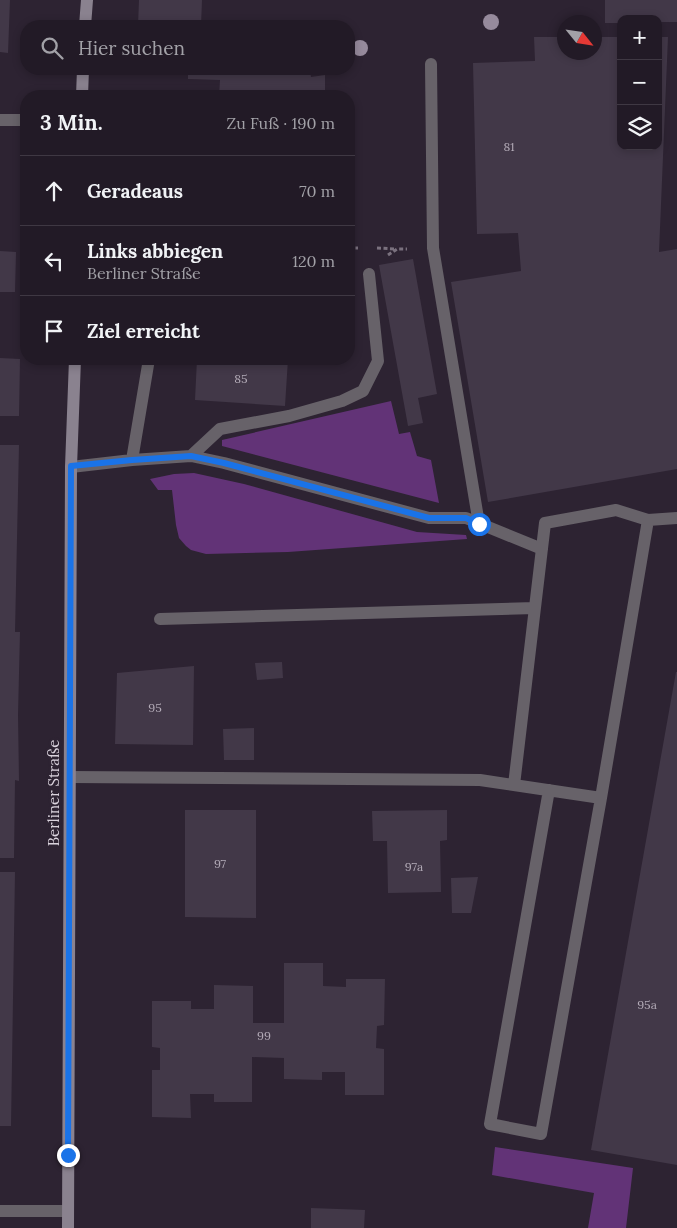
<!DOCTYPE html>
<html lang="de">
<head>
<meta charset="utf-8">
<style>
	body { margin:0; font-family:Lora,serif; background:#2a232e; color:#f1f3f6 }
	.controls { position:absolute; right:15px; top:15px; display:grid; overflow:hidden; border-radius:10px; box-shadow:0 2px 8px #0003 }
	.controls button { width:45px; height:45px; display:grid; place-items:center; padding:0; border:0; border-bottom:1px solid #3f3843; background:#221a26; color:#f1f3f6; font:25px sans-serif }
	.compass { position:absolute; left:557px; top:15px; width:45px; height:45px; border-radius:50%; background:#221a26; box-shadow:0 2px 8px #0003; rotate:120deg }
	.stop { position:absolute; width:15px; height:15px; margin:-11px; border:4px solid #1a73e8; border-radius:50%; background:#fff }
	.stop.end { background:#1a73e8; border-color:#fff; box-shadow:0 1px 5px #0008 }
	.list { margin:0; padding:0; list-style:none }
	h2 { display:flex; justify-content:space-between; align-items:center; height:65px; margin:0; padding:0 20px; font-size:21px }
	h2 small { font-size:16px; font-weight:400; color:#a2a1a7 }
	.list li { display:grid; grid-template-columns:32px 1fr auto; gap:15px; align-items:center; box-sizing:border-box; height:70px; padding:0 20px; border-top:1px solid #3f3843 }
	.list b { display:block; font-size:19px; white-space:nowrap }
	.list p { margin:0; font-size:16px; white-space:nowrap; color:#a2a1a7 }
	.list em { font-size:16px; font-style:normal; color:#a2a1a7 }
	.icon { flex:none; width:28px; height:28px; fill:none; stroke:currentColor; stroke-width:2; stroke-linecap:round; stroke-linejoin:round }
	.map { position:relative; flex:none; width:677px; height:1228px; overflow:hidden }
	.search { position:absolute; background:#221a26; box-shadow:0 2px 8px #0003; left:20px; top:20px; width:335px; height:55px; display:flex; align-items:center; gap:12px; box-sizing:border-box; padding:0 18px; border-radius:20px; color:#a2a1a7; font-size:19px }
	.panel { position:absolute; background:#221a26; box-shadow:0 2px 8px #0003; left:20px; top:90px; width:335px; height:275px; border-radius:20px }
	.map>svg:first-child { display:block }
</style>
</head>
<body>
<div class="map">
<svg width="677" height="1228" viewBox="0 0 677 1228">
	<rect width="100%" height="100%" fill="#2d2332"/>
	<!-- green -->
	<path fill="#623377" d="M 391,401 L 399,434 L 410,432 L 417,456 L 431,460 L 439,503 L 222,446 L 222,440 Z
		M 194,473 L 244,484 L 417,532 L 466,535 L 467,539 L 288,552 L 206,554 L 191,550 L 186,546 L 179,538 L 176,525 L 172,490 L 158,490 L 150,479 L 174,474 Z
		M 495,1147 L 633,1168 L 626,1228 L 588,1228 L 594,1193 L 492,1175 Z"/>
	<!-- building -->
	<path fill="#423848" d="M 0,0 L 10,0 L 8,53 L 0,52 Z
		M 139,0 L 202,0 L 201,26 L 138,26 Z
		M 605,0 L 677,0 L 677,22 L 658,22 L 658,19 L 621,19 L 621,23 L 605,23 Z
		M 222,20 L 242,21 L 241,26 L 222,26 Z
		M 534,37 L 564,37 L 564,52 L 594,52 L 594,37 L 621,37 L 621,146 L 658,146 L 658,37 L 668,37 L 659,252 L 677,249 L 677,469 L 488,502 L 451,282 L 521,271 L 518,233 L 477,234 L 473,63 L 535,61 Z
		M 188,69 L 310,69 L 311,77 L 325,75 L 325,96 L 219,96 L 220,80 L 188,79 Z
		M 0,251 L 16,252 L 15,292 L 0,292 Z
		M 413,259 L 437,394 L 418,398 L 423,423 L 408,426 L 379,265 Z
		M 0,358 L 20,359 L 19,416 L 0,416 Z
		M 197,359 L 288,359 L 285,406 L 195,400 Z
		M 0,445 L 19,445 L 15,632 L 20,632 L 18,715 L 19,781 L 15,780 L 14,858 L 0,858 Z
		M 282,662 L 283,678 L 257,680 L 255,663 Z
		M 194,666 L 193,745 L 115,744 L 117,673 Z
		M 676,672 L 677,672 L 677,1165 L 591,1150 Z
		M 254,728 L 254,760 L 224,760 L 223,729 Z
		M 185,810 L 256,810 L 256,918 L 185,917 Z
		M 447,810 L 447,840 L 440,841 L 441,892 L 388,893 L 387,841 L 373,841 L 372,811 Z
		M 0,872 L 15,872 L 11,1126 L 0,1126 Z
		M 478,877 L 471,913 L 452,913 L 451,878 Z
		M 284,963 L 323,963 L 323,986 L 346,987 L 346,979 L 385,979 L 384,1025 L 377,1026 L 376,1048 L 384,1049 L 384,1095 L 345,1095 L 345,1072 L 322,1072 L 322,1080 L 284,1079 L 284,1058 L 252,1057 L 252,1102 L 214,1102 L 214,1094 L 190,1094 L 191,1118 L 152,1117 L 152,1070 L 160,1070 L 160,1048 L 152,1047 L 152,1001 L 191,1001 L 191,1009 L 214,1009 L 214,985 L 253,986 L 253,1023 L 284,1023 Z
		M 311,1208 L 365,1210 L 364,1228 L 311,1228 Z"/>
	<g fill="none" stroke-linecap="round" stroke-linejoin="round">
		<!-- path -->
		<path stroke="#7a717e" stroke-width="3" stroke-dasharray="4 2.5" stroke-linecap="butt" d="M 349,248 L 358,248
			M 377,248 L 396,249
			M 388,255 L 397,249 L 407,249"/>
		<!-- service -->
		<path stroke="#676269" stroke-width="12" d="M 431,64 L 433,248 L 479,524
			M 191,456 L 220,429 L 289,416 L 342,401 L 363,391 L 378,361 L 369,274
			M 132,460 L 149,359
			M 71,467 L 132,460 L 191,456 L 224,463 L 429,518 L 466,518 L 542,549
			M 160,619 L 535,608
			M 70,777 L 480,780 L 601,798 L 648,520 L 677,518
			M 514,785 L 545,523 L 616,510 L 648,520
			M 549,790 L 490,1124 L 541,1134 L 601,798"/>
		<!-- minor -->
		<path stroke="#676269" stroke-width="12" d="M 0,120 L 26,120
			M 0,1211 L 68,1211"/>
		<!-- secondary -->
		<path stroke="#8a828f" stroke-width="12" d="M 85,26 L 87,0
			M 82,96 L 83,69
			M 68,1228 L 71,467 L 75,359"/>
	</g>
	<!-- trees -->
	<g fill="#968a9c">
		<circle cx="491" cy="22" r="8"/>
		<circle cx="360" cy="48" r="8"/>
	</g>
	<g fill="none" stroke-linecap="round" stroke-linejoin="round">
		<!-- route -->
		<path stroke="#1a73e8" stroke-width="6" d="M 68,1155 L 71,466 L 132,460 L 191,456 L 224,463 L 429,518 L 466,518 L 479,524"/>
	</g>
	<g text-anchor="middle" stroke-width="5" stroke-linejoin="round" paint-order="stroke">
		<!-- number labels -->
		<g font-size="12" fill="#b4acb8">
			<text x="509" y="151">81</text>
			<text x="241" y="383">85</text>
			<text x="155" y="712">95</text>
			<text x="220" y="868">97</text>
			<text x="414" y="871">97a</text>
			<text x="647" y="1009">95a</text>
			<text x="264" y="1040">99</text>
		</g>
		<!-- street labels -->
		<g font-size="15" fill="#dad3dd" stroke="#2d2332">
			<text transform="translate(54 793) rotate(-90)" y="5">Berliner Straße</text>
		</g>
	</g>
</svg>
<div class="controls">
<button>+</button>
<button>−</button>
<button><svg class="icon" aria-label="layers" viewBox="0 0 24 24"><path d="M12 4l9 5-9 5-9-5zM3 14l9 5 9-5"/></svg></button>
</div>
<svg class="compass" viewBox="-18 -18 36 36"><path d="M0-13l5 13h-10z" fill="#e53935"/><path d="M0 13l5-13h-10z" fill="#a2a1a7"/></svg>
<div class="stop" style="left:479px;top:524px"></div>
<div class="stop end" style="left:68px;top:1155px"></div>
<div class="search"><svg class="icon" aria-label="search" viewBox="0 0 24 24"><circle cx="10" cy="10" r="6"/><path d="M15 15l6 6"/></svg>Hier suchen</div>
<section class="panel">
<h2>3 Min.<small>Zu Fuß · 190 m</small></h2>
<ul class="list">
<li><svg class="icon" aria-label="ahead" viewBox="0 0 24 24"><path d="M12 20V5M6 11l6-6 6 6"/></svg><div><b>Geradeaus</b></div><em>70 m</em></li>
<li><svg class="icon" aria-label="left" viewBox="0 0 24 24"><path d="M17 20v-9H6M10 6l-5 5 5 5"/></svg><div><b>Links abbiegen</b><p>Berliner Straße</p></div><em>120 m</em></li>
<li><svg class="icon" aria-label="arrive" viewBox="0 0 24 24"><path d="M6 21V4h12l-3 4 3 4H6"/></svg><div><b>Ziel erreicht</b></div></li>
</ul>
</section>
</div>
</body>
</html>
